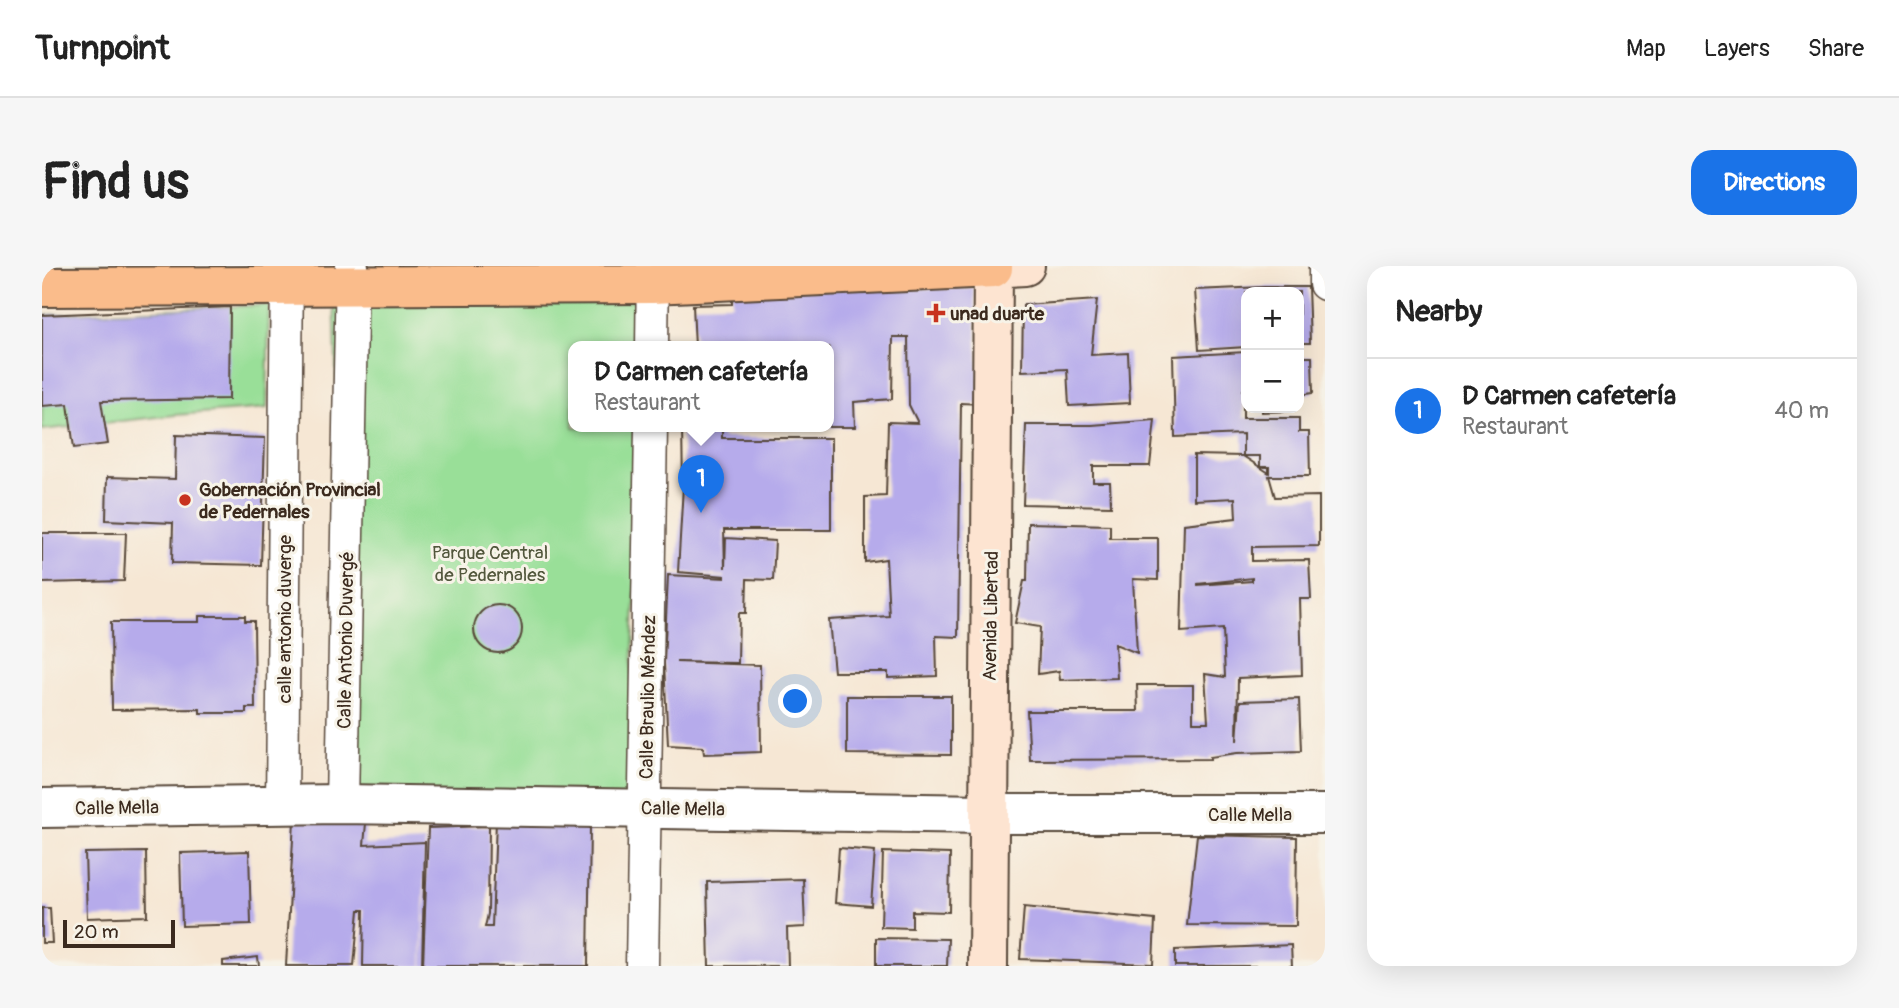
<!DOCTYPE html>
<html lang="en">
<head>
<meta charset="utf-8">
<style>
	body { margin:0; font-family:Pangolin,sans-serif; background:#f6f6f6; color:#222 }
	.controls { position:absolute; right:21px; top:21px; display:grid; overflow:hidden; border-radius:14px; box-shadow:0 7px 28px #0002 }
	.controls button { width:63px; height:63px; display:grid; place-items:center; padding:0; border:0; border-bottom:2px solid #e0e0e0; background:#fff; color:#222; font:35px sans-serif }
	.scale { position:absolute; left:21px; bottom:18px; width:112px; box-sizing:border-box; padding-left:7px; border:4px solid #3b2a1e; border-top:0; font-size:19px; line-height:24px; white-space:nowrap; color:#3b2a1e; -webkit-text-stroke:5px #f7f3e8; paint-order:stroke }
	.you { position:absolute; left:754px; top:436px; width:24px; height:24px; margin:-18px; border:5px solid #fff; border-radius:50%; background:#1a73e8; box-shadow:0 0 0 10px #1a73e833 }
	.badge { display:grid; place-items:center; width:46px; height:46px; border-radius:50%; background:#1a73e8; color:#fff; font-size:23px; font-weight:700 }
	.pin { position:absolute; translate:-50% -58px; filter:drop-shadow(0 2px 4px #0008) }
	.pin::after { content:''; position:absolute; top:37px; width:24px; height:21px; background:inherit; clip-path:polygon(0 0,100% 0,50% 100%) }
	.popup { position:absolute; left:526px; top:75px; width:266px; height:91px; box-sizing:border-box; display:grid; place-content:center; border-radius:14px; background:#fff; filter:drop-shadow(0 2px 5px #0005); font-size:23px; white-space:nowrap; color:#767676 }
	.popup b { font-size:26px; color:#222 }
	.popup::after { content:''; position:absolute; left:50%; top:100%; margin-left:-14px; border:14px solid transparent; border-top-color:#fff }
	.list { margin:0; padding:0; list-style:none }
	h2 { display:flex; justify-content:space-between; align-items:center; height:91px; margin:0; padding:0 28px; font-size:30px }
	h2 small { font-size:23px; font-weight:400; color:#767676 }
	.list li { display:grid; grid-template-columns:46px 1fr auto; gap:21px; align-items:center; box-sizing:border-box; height:105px; padding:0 28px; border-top:2px solid #e0e0e0 }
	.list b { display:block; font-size:26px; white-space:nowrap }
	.list p { margin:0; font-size:23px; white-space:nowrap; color:#767676 }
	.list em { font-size:23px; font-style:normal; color:#767676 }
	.map { position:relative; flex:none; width:1283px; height:700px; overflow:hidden; border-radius:21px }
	header { display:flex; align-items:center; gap:42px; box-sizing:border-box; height:98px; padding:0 35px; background:#fff; border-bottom:2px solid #e0e0e0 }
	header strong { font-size:33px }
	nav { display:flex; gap:38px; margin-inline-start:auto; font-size:24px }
	.intro { display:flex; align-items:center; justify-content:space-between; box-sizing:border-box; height:168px; padding:0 42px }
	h1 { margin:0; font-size:49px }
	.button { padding:18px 32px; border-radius:21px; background:#1a73e8; color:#fff; font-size:24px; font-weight:700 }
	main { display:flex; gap:42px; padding:0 42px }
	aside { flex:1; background:#fff; border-radius:21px; box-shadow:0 7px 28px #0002 }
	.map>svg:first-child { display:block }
</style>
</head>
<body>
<header>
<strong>Turnpoint</strong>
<nav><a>Map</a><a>Layers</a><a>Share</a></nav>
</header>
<div class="intro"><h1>Find us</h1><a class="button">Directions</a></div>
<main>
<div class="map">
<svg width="1283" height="700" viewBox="0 0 1283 700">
	<rect width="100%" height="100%" fill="#f7f3e8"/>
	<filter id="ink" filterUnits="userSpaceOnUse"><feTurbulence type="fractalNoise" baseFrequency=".0143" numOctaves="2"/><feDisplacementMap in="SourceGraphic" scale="14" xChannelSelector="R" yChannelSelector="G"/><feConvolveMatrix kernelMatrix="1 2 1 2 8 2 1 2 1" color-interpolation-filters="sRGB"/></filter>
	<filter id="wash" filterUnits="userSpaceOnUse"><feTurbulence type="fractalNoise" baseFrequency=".00686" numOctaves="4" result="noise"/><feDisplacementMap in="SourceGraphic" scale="28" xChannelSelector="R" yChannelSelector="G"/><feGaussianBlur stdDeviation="1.57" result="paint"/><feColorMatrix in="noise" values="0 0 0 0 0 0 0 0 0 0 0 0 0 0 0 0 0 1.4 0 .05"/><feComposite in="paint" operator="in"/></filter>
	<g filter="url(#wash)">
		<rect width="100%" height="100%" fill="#f6e7d4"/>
		<!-- green -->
		<path fill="#99df98" stroke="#6a845b" stroke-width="2" d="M 606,22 L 604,81 L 531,81 L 531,161 L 600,161 L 585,536 L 307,532 L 292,26 Z
			M 227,39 L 225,142 L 133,149 L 0,164 L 0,49 Z"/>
		<g id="blocks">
			<!-- building -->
			<path fill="#b6abeb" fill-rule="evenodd" d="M 1222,21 L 1266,21 L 1268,77 L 1257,77 L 1257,26 L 1204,26 L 1204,81 L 1157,84 L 1153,24 Z
				M 762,22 L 932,23 L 938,138 L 919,137 L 916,371 L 894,370 L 895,410 L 846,412 L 846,406 L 792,406 L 787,354 L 847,350 L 844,293 L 823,296 L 823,231 L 844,230 L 846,156 L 876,157 L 867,139 L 866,71 L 851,71 L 850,133 L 812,136 L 813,161 L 787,161 L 787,81 L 653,81 L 651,39 L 690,38 L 690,23 Z
				M 1055,34 L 1049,89 L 1086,87 L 1088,137 L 1027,140 L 1025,103 L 980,105 L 981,39 Z
				M 188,41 L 187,133 L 59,135 L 66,178 L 32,182 L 26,138 L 0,140 L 0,49 Z
				M 1204,86 L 1204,124 L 1201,124 L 1201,152 L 1257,152 L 1257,166 L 1267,166 L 1268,210 L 1227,210 L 1233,231 L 1277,230 L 1277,280 L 1210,281 L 1210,295 L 1267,294 L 1269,333 L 1258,333 L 1260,409 L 1196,412 L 1195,475 L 1198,435 L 1257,433 L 1259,485 L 1195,487 L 1168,491 L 1168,493 L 988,494 L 985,445 L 1096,445 L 1095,419 L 1151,419 L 1151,456 L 1166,456 L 1163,408 L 1183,411 L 1181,363 L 1139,366 L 1142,258 L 1194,252 L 1193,232 L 1152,234 L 1152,189 L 1201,190 L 1201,168 L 1133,171 L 1131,90 ZM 1201,190 L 1218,190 L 1218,201 L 1227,201 L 1227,207 ZM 1210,312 L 1210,315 L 1156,319 L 1156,318 Z
				M 1257,91 L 1270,91 L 1271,127 L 1257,129 Z
				M 1220,142 L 1247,142 L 1247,145 L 1220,146 Z
				M 1113,154 L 1108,200 L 1051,200 L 1051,216 L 1068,216 L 1069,240 L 981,238 L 984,159 L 1050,159 Z
				M 640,161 L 680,161 L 680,172 L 789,172 L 789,264 L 682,264 L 683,302 L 684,272 L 733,275 L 731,314 L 705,313 L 704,347 L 697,347 L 696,397 L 634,396 L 718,399 L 719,486 L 662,488 L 661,481 L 626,479 L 622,397 L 626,309 L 683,312 L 683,310 L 636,306 L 641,220 Z
				M 134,169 L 223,172 L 219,299 L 130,297 L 131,257 L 64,254 L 65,211 L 133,213 Z
				M 986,257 L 1068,259 L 1068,272 L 1116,272 L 1116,314 L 1091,313 L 1095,387 L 1073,378 L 1075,412 L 1018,414 L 1017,405 L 996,408 L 998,361 L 973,357 L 982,315 L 985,315 Z
				M 0,267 L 84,267 L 82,315 L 0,317 Z
				M432 363a24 24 0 1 1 48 0a24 24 0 1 1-48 0Z
				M 157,350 L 203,350 L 203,355 L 212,355 L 213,442 L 204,442 L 204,447 L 158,447 L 158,443 L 70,444 L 69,356 L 157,356 Z
				M 805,430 L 909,430 L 909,489 L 805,488 Z
				M 252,555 L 324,557 L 322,579 L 383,576 L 380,700 L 321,700 L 322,644 L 317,644 L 312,700 L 244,700 Z
				M 454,555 L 548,560 L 546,700 L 381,700 L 386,562 L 447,560 L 446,648 L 443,661 L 450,661 Z
				M 1155,569 L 1255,571 L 1254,660 L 1145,659 Z
				M 797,582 L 833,585 L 829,640 L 793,637 Z
				M 207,585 L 209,658 L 140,660 L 138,587 Z
				M 104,586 L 105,650 L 45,652 L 43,587 Z
				M 841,586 L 908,588 L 907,646 L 870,645 L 870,662 L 839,661 Z
				M 761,613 L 763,661 L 745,662 L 746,700 L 667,700 L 665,616 Z
				M 982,641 L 1113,654 L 1111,698 L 978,693 Z
				M 0,642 L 8,642 L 10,677 L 0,677 Z
				M 834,672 L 906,673 L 905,700 L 834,700 Z
				M 1249,679 L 1250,700 L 1133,700 L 1133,684 Z
				M 216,691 L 217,700 L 181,700 L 181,695 Z"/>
		</g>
	</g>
	<g filter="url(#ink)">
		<use href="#blocks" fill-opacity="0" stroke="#574639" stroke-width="2"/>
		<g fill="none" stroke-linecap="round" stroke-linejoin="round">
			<!-- minor casing -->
			<g stroke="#574639" stroke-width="35">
				<path id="minor" d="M 1283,0 L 1283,18
					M 610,81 L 611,0
					M 300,538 L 310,0
					M 240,539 L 245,0
					M 600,700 L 609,161"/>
			</g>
			<!-- tertiary casing -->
			<g stroke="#574639" stroke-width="42">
				<path id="tertiary" d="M 0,542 L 300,538 L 946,548 L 1283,548"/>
			</g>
			<!-- secondary casing -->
			<g stroke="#574639" stroke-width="42">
				<path id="secondary" d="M 946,700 L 951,2 L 983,0"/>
			</g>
			<!-- primary casing -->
			<g stroke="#574639" stroke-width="42">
				<path id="primary" d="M 0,21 L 610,18 L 951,2 L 951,0"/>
			</g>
			<!-- minor -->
			<use href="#minor" stroke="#fff" stroke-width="32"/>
			<!-- tertiary -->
			<use href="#tertiary" stroke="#fff" stroke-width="38"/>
			<!-- secondary -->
			<use href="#secondary" stroke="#fde4d1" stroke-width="38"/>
			<!-- primary -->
			<use href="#primary" stroke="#fabc8b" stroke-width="38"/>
		</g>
	</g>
	<!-- markers -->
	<g fill="#c8321e" stroke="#f7f3e8" stroke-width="2.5">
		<path d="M890.5 36.5h7v7h7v7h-7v7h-7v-7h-7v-7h7z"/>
		<circle cx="143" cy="234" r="7"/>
	</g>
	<g text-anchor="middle" stroke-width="6" stroke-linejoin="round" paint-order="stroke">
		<!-- poi labels -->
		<g font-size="19" font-weight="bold" fill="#3b2a1e" stroke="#f7f3e8" text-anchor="start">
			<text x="908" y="54">unad duarte</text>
			<text x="157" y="230">Gobernación Provincial<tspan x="157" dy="22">de Pedernales</tspan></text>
		</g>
		<!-- park labels -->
		<g font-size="19" fill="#52573c" stroke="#f7f3e8">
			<text x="448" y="293">Parque Central<tspan x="448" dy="22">de Pedernales</tspan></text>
		</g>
		<!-- street labels -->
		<g font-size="19" fill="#3b2a1e" stroke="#f7f3e8">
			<text transform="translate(948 350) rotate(-89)" y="7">Avenida Libertad</text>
			<text transform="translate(242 353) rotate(-90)" y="7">calle antonio duverge</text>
			<text transform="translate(303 374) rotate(-89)" y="7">Calle Antonio Duvergé</text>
			<text transform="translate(605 431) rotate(-89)" y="7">Calle Braulio Méndez</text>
			<text transform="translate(75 541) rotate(-1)" y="7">Calle Mella</text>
			<text transform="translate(641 542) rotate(1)" y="7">Calle Mella</text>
			<text x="1208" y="555">Calle Mella</text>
		</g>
	</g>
</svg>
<div class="controls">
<button>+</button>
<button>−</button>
</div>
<div class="scale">20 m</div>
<div class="you"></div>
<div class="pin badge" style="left:659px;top:247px">1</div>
<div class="popup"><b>D Carmen cafetería</b>Restaurant</div>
</div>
<aside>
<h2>Nearby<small></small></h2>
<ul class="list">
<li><span class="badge">1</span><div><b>D Carmen cafetería</b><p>Restaurant</p></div><em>40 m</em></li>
</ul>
</aside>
</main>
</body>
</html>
